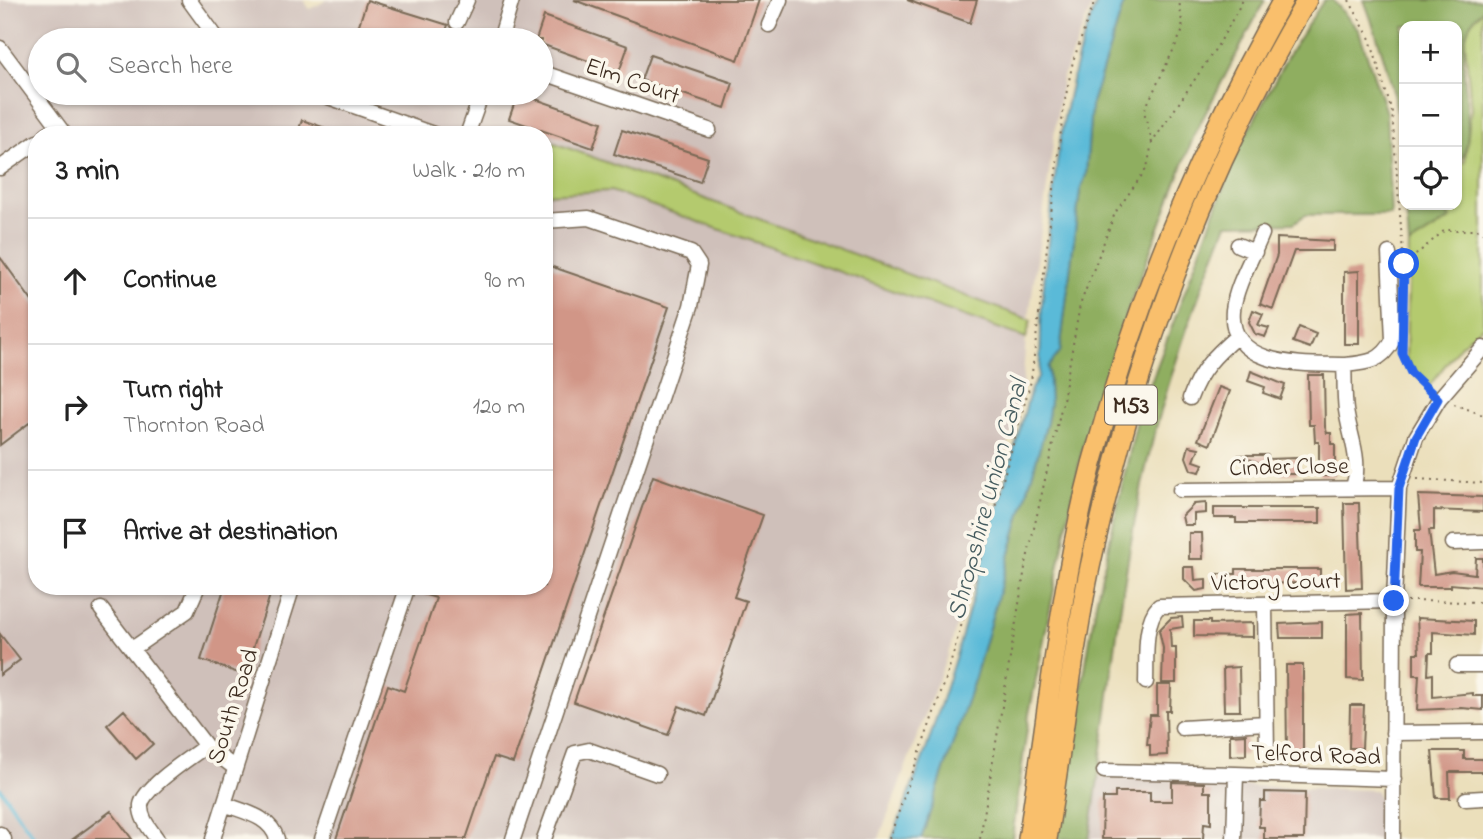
<!DOCTYPE html>
<html lang="en">
<head>
<meta charset="utf-8">
<style>
	body { margin:0; font-family:"Indie Flower",sans-serif; background:#f6f6f6; color:#222 }
	.controls { position:absolute; right:21px; top:21px; display:grid; overflow:hidden; border-radius:14px; box-shadow:0 2px 5px #0004 }
	.controls button { width:63px; height:63px; display:grid; place-items:center; padding:0; border:0; border-bottom:2px solid #e0e0e0; background:#fff; color:#222; font:35px sans-serif }
	.stop { position:absolute; width:21px; height:21px; margin:-16px; border:5px solid #2563eb; border-radius:50%; background:#fff }
	.stop.end { background:#2563eb; border-color:#fff; box-shadow:0 2px 7px #0008 }
	.list { margin:0; padding:0; list-style:none }
	h2 { display:flex; justify-content:space-between; align-items:center; height:91px; margin:0; padding:0 28px; font-size:30px }
	h2 small { font-size:23px; font-weight:400; color:#767676 }
	.list li { display:grid; grid-template-columns:46px 1fr auto; gap:21px; align-items:center; box-sizing:border-box; height:126px; padding:0 28px; border-top:2px solid #e0e0e0 }
	.list b { display:block; font-size:26px; white-space:nowrap }
	.list p { margin:0; font-size:23px; white-space:nowrap; color:#767676 }
	.list em { font-size:23px; font-style:normal; color:#767676 }
	.icon { flex:none; width:38px; height:38px; fill:none; stroke:currentColor; stroke-width:2; stroke-linecap:round; stroke-linejoin:round }
	.map { position:relative; flex:none; width:1483px; height:839px; overflow:hidden }
	.search { position:absolute; background:#fff; box-shadow:0 2px 5px #0004; left:28px; top:28px; width:525px; height:77px; display:flex; align-items:center; gap:18px; box-sizing:border-box; padding:0 24px; border-radius:38px; color:#767676; font-size:26px }
	.panel { position:absolute; background:#fff; box-shadow:0 2px 5px #0004; left:28px; top:126px; width:525px; height:469px; border-radius:28px }
	.map>svg:first-child { display:block }
</style>
</head>
<body>
<div class="map">
<svg width="1483" height="839" viewBox="0 0 1483 839">
	<rect width="100%" height="100%" fill="#fbf7ec"/>
	<filter id="ink" filterUnits="userSpaceOnUse"><feTurbulence type="fractalNoise" baseFrequency=".0143" numOctaves="2"/><feDisplacementMap in="SourceGraphic" scale="14" xChannelSelector="R" yChannelSelector="G"/><feConvolveMatrix kernelMatrix="1 2 1 2 8 2 1 2 1" color-interpolation-filters="sRGB"/></filter>
	<filter id="wash" filterUnits="userSpaceOnUse"><feTurbulence type="fractalNoise" baseFrequency=".00686" numOctaves="4" result="noise"/><feDisplacementMap in="SourceGraphic" scale="28" xChannelSelector="R" yChannelSelector="G"/><feGaussianBlur stdDeviation="1.57" result="paint"/><feColorMatrix in="noise" values="0 0 0 0 0 0 0 0 0 0 0 0 0 0 0 0 0 1.4 0 .05"/><feComposite in="paint" operator="in"/></filter>
	<g filter="url(#wash)">
		<rect width="100%" height="100%" fill="#ebdfbb"/>
		<!-- industrial -->
		<path fill="#cfc0ba" fill-rule="evenodd" d="M 0,0 L 303,0 L 310,9 L 327,0 L 1094,0 L 1062,79 L 1026,338 L 1021,401 L 951,645 L 879,839 L 0,839 ZM 40,40 L 541,40 L 541,93 L 40,93 ZM 37,135 L 544,135 L 544,586 L 37,586 Z
			M 1098,776 L 1225,780 L 1249,786 L 1375,790 L 1383,803 L 1383,839 L 1090,839 Z"/>
		<!-- green -->
		<path fill="#b4ca6e" stroke="#787a46" stroke-width="2" d="M 1483,10 L 1483,326 L 1460,346 L 1429,386 L 1412,371 L 1406,358 L 1409,245 L 1449,220 L 1442,205 L 1457,205 L 1457,167 L 1465,161 L 1471,108 L 1465,41 L 1469,24 Z
			M 544,139 L 1031,320 L 1026,338 L 611,191 L 544,194 Z"/>
		<!-- forest -->
		<path fill="#8fae61" stroke="#656c40" stroke-width="2" d="M 1125,0 L 1265,0 L 1195,133 L 1127,312 L 1084,440 L 1029,714 L 1012,839 L 921,839 L 975,677 L 1047,422 L 1050,403 L 1048,366 L 1060,352 L 1080,191 L 1086,175 L 1091,106 Z
			M 1324,0 L 1333,0 L 1359,31 L 1386,113 L 1391,215 L 1305,215 L 1294,223 L 1227,224 C 1198,293 1174,362 1154,435 C 1119,567 1111,705 1089,839 L 1057,839 L 1097,597 L 1137,420 L 1237,152 L 1290,52 Z
			M 1364,0 L 1483,0 L 1483,10 C 1478,15 1471,20 1469,27 C 1452,66 1483,137 1457,167 L 1457,26 L 1404,26 L 1404,165 C 1401,107 1384,54 1364,0 Z
			M 1406,205 L 1442,205 L 1450,219 L 1409,245 Z"/>
		<!-- water -->
		<path fill="#5abad8" stroke="#4a727b" stroke-width="2" d="M 1098,0 L 1125,0 L 1091,106 L 1086,175 L 1080,191 L 1060,352 L 1048,367 L 1050,403 L 1047,422 L 975,677 L 921,839 L 892,839 L 927,747 L 958,649 L 1031,389 L 1038,378 C 1042,354 1040,329 1042,304 C 1052,203 1058,94 1098,0 Z"/>
		<g fill="none" stroke-linecap="round" stroke-linejoin="round">
			<!-- stream -->
			<path stroke="#5abad8" stroke-width="3.5" d="M 0,788 L 35,839"/>
		</g>
		<g id="blocks">
			<!-- building -->
			<path fill="#d19687" d="M 367,0 L 448,25 L 443,40 L 354,40 Z
				M 574,0 L 759,0 L 738,60 Z
				M 907,0 L 977,0 L 970,23 Z
				M 544,16 L 628,46 L 619,72 L 541,44 L 541,40 L 536,40 Z
				M 650,55 L 733,83 L 725,108 L 641,80 Z
				M 518,93 L 602,122 L 593,148 L 509,119 Z
				M 302,120 L 340,133 L 340,135 L 297,135 Z
				M 622,130 L 708,158 L 700,182 L 614,154 Z
				M 1277,238 L 1333,241 L 1333,251 L 1294,251 L 1273,309 L 1260,304 L 1277,255 Z
				M 0,257 L 37,308 L 37,417 L 0,445 Z
				M 544,264 L 669,307 L 513,763 L 494,757 L 466,839 L 336,839 L 388,685 L 404,691 L 436,598 L 416,592 L 417,586 L 544,586 Z
				M 1359,271 L 1359,344 L 1344,344 L 1344,272 Z
				M 1253,310 L 1263,314 L 1258,325 L 1269,328 L 1265,337 L 1255,334 L 1249,322 Z
				M 1299,327 L 1316,334 L 1310,348 L 1293,342 Z
				M 1251,371 L 1285,385 L 1280,399 L 1263,393 L 1265,387 L 1248,381 Z
				M 1308,375 L 1324,375 L 1325,427 L 1327,433 L 1331,433 L 1331,444 L 1335,444 L 1335,476 L 1319,476 L 1319,442 L 1315,442 L 1314,425 L 1309,425 Z
				M 1219,387 L 1230,391 L 1210,445 L 1198,440 Z
				M 1189,446 L 1199,448 L 1194,461 L 1203,464 L 1200,472 L 1191,470 L 1186,457 Z
				M 1238,455 L 1268,455 L 1268,459 L 1297,458 L 1297,474 L 1279,474 L 1279,470 Z
				M 653,476 L 763,515 L 734,597 L 746,601 L 706,716 L 679,706 L 668,735 L 574,702 Z
				M 1418,495 L 1483,497 L 1483,512 L 1434,510 L 1434,530 L 1429,530 L 1434,574 L 1452,571 L 1475,574 L 1476,558 L 1483,558 L 1483,587 L 1451,584 L 1451,587 L 1418,587 L 1420,552 L 1415,552 L 1415,530 L 1421,530 Z
				M 1206,503 L 1206,513 L 1194,514 L 1194,525 L 1184,525 L 1182,516 L 1194,504 Z
				M 1344,503 L 1359,503 L 1362,588 L 1346,589 Z
				M 1214,508 L 1320,508 L 1320,523 L 1236,523 L 1236,518 L 1214,518 Z
				M 1189,533 L 1202,533 L 1203,559 L 1189,559 Z
				M 1184,567 L 1194,567 L 1195,580 L 1206,579 L 1206,589 L 1196,591 L 1184,579 Z
				M 1236,569 L 1320,569 L 1320,583 L 1215,584 L 1215,574 L 1236,574 Z
				M 225,586 L 273,586 L 244,675 L 201,660 Z
				M 1362,613 L 1363,680 L 1347,679 L 1347,614 Z
				M 1182,617 L 1183,627 L 1170,629 L 1171,648 L 1176,648 L 1176,683 L 1162,683 L 1163,648 L 1159,630 L 1171,618 Z
				M 1417,618 L 1474,621 L 1474,635 L 1433,632 L 1433,653 L 1429,653 L 1428,675 L 1433,674 L 1433,697 L 1473,693 L 1473,696 L 1483,696 L 1483,710 L 1462,708 L 1417,710 L 1419,675 L 1414,675 L 1414,653 L 1419,653 Z
				M 1194,621 L 1210,621 L 1210,624 L 1253,623 L 1253,637 L 1194,636 Z
				M 1322,622 L 1322,638 L 1280,638 L 1279,624 Z
				M 0,634 L 20,660 L 0,675 Z
				M 1286,665 L 1303,665 L 1303,755 L 1287,756 Z
				M 1239,667 L 1240,711 L 1224,711 L 1223,668 Z
				M 1157,685 L 1171,685 L 1170,711 L 1166,711 L 1167,755 L 1150,756 L 1150,745 L 1147,745 L 1150,715 L 1157,715 Z
				M 1350,705 L 1364,705 L 1362,748 L 1349,748 Z
				M 124,710 L 153,744 L 136,759 L 107,725 Z
				M 1246,734 L 1246,755 L 1230,756 L 1230,735 Z
				M 1432,751 L 1464,751 L 1464,759 L 1483,759 L 1483,772 L 1449,772 L 1450,798 L 1436,798 Z
				M 1172,782 L 1204,783 L 1204,792 L 1211,792 L 1211,824 L 1204,823 L 1203,839 L 1102,839 L 1103,798 L 1115,798 L 1115,792 L 1150,792 L 1150,801 L 1172,801 Z
				M 1265,792 L 1305,793 L 1304,839 L 1264,839 L 1264,827 L 1259,827 L 1260,801 L 1265,801 Z
				M 111,811 L 132,839 L 73,839 Z"/>
		</g>
	</g>
	<g filter="url(#ink)">
		<use href="#blocks" fill-opacity="0" stroke="#796955" stroke-width="2"/>
		<g fill="none" stroke-linecap="round" stroke-linejoin="round">
			<!-- minor casing -->
			<g stroke="#796955" stroke-width="17">
				<path id="minor" d="M 189,0 L 216,37
					M 457,22 L 467,0
					M 769,25 L 780,0
					M 500,40 L 512,0
					M 0,48 L 65,135
					M 541,72 L 709,130
					M 317,93 L 436,135
					M 46,135 L 58,126
					M 467,135 L 482,93
					M 0,168 L 37,142
					M 1262,234 C 1253,257 1236,285 1233,310 C 1228,369 1306,364 1344,365 C 1345,380 1344,395 1346,410 C 1350,438 1362,459 1353,488
					M 1238,245 L 1255,252
					M 1344,365 C 1367,363 1382,362 1393,340 L 1389,253
					M 1190,398 C 1200,370 1215,355 1237,336
					M 1180,490 L 1399,488
					M 1453,543 L 1483,542
					M 1265,604 L 1267,755
					M 101,609 L 206,746 L 235,768
					M 132,649 L 187,611 L 198,586
					M 1457,665 L 1483,665
					M 1146,682 C 1147,660 1143,622 1159,606 L 1394,601
					M 1182,728 L 1266,723
					M 1393,733 L 1483,732
					M 1104,771 L 1236,774
					M 1466,799 L 1483,798
					M 224,804 C 244,812 270,816 277,839
					M 0,834 L 4,839
					M 157,839 C 150,829 140,818 141,805 C 144,787 191,757 206,746
					M 213,839 L 293,586
					M 322,839 L 408,586
					M 513,839 L 691,306 L 699,265 L 691,253 L 589,218 L 544,221
					M 544,839 L 575,753 L 589,750 L 657,774
					M 1234,839 L 1236,774 L 1394,779
					M 1393,839 L 1394,601 L 1399,488 L 1416,437 L 1439,399 L 1483,348"/>
			</g>
			<!-- highway casing -->
			<g stroke="#796955" stroke-width="22">
				<path id="highway" d="M 1028,839 C 1048,714 1060,586 1092,464 C 1136,301 1200,146 1283,0
					M 1047,839 C 1062,749 1071,657 1090,567 C 1133,367 1202,176 1307,0"/>
			</g>
			<!-- path -->
			<path stroke="#796955" stroke-width="2" stroke-dasharray="2 5" stroke-linecap="butt" d="M 1349,0 L 1370,39 L 1392,112 L 1404,266
				M 1152,143 L 1144,111 L 1183,30 L 1179,0
				M 1405,264 L 1445,230 L 1479,230 L 1483,233
				M 1402,352 L 1411,373 L 1429,389
				M 1454,404 L 1483,415
				M 1417,479 L 1483,483
				M 1407,601 L 1483,602
				M 889,839 L 946,679 L 1031,381 L 1064,105 L 1073,61 L 1095,0
				M 980,839 L 1025,568 L 1063,400 L 1080,305 L 1115,213 L 1147,168 L 1152,143 L 1220,42 L 1243,0"/>
			<!-- minor -->
			<use href="#minor" stroke="#fff" stroke-width="14"/>
			<!-- highway -->
			<use href="#highway" stroke="#f9bf6c" stroke-width="19"/>
		</g>
	</g>
	<g fill="none" stroke-linecap="round" stroke-linejoin="round" filter="url(#ink)">
		<!-- route -->
		<path stroke="#2563eb" stroke-width="9" d="M 1394,601 L 1399,488 L 1416,437 L 1438,399 L 1411,373 L 1402,353 L 1404,264"/>
	</g>
	<g text-anchor="middle" stroke-width="7" stroke-linejoin="round" paint-order="stroke">
		<!-- shield labels -->
		<rect fill="#fbf7ec" stroke="#75685c" stroke-width="2" x="1105" y="385.5" width="52" height="39" rx="5"/>
		<g font-size="23" font-weight="bold" fill="#3b2a1e">
			<text x="1131" y="413">M53</text>
		</g>
		<!-- street labels -->
		<g font-size="24" fill="#3b2a1e" stroke="#fbf7ec">
			<text transform="translate(633 80) rotate(19)" y="8">Elm Court</text>
			<text transform="translate(1289 466) rotate(-1)" y="8">Cinder Close</text>
			<text transform="translate(1276 581) rotate(-1)" y="8">Victory Court</text>
			<text transform="translate(232 706) rotate(-72)" y="8">South Road</text>
			<text transform="translate(1316 754) rotate(2)" y="8">Telford Road</text>
		</g>
		<!-- water labels -->
		<g font-size="26" font-style="italic" fill="#465c5f" stroke="#fbf7ec">
			<text transform="translate(986 499) rotate(-75)" y="9">Shropshire Union Canal</text>
		</g>
	</g>
</svg>
<div class="controls">
<button>+</button>
<button>−</button>
<button><svg class="icon" aria-label="locate" viewBox="0 0 24 24"><circle cx="12" cy="12" r="6"/><path d="M12 2v4M12 18v4M2 12h4M18 12h4"/></svg></button>
</div>
<div class="stop" style="left:1404px;top:264px"></div>
<div class="stop end" style="left:1394px;top:601px"></div>
<div class="search"><svg class="icon" aria-label="search" viewBox="0 0 24 24"><circle cx="10" cy="10" r="6"/><path d="M15 15l6 6"/></svg>Search here</div>
<section class="panel">
<h2>3 min<small>Walk · 210 m</small></h2>
<ul class="list">
<li><svg class="icon" aria-label="ahead" viewBox="0 0 24 24"><path d="M12 20V5M6 11l6-6 6 6"/></svg><div><b>Continue</b></div><em>90 m</em></li>
<li><svg class="icon" aria-label="right" viewBox="0 0 24 24"><path d="M7 20v-9h11M14 6l5 5-5 5"/></svg><div><b>Turn right</b><p>Thornton Road</p></div><em>120 m</em></li>
<li><svg class="icon" aria-label="arrive" viewBox="0 0 24 24"><path d="M6 21V4h12l-3 4 3 4H6"/></svg><div><b>Arrive at destination</b></div></li>
</ul>
</section>
</div>
</body>
</html>
